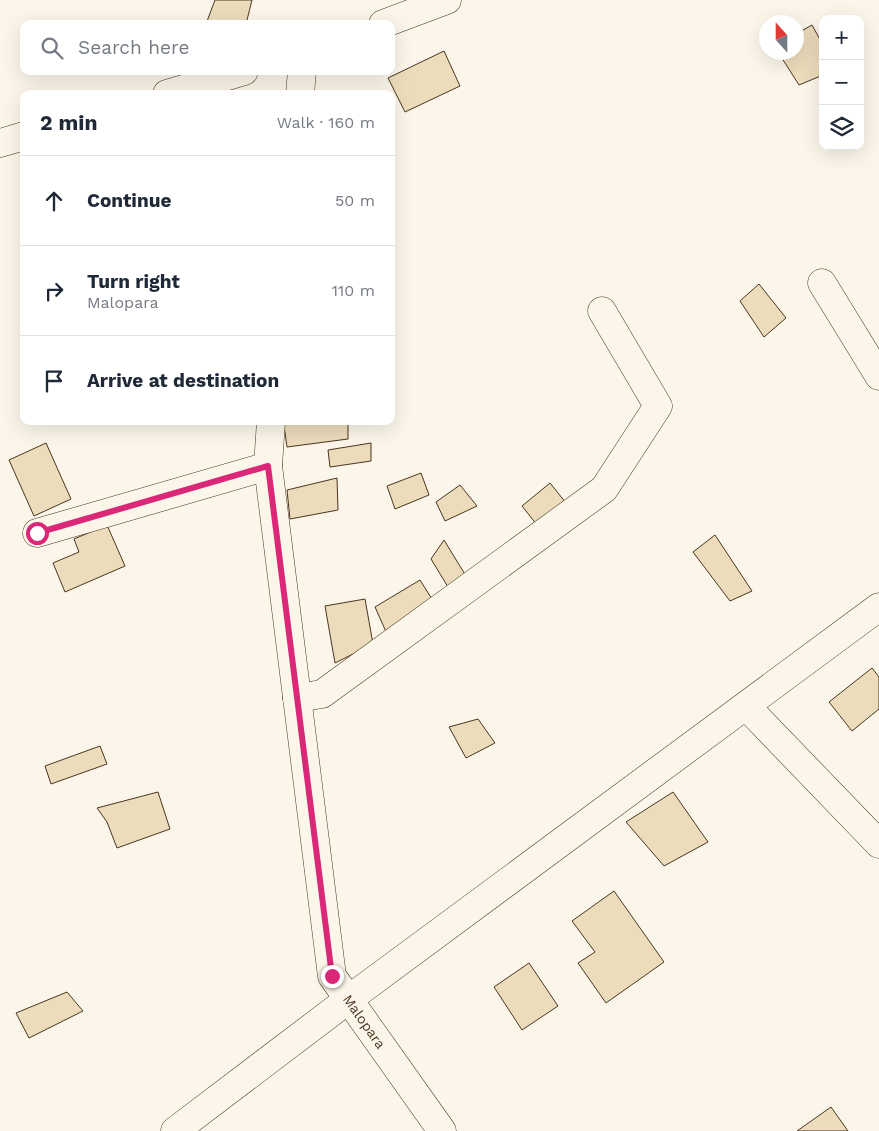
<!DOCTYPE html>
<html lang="en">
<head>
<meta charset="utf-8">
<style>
	body { margin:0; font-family:"Work Sans",sans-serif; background:#f2f2f3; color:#1f2937 }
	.controls { position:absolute; right:15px; top:15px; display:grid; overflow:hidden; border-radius:10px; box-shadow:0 5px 20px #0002 }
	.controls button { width:45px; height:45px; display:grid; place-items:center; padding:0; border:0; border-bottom:1px solid #e0e1e3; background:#fff; color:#1f2937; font:25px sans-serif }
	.compass { position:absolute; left:759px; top:15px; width:45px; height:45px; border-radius:50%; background:#fff; box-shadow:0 5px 20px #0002; rotate:339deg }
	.stop { position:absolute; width:15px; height:15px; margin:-11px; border:4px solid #db2777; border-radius:50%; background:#fff }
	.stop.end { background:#db2777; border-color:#fff; box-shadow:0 1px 5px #0008 }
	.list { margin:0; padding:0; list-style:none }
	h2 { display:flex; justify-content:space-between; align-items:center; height:65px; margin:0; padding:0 20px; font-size:21px }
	h2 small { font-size:16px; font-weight:400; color:#747a83 }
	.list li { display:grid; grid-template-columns:32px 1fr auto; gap:15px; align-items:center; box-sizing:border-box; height:90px; padding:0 20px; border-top:1px solid #e0e1e3 }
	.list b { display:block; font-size:19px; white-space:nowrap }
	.list p { margin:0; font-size:16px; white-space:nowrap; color:#747a83 }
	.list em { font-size:16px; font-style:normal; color:#747a83 }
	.icon { flex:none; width:28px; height:28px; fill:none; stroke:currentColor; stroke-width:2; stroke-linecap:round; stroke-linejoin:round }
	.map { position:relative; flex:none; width:879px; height:1131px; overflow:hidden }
	.search { position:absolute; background:#fff; box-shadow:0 5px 20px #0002; left:20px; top:20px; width:375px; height:55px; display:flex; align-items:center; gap:12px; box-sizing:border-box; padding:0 18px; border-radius:10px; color:#747a83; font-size:19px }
	.panel { position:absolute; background:#fff; box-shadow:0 5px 20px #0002; left:20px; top:90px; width:375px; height:335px; border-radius:10px }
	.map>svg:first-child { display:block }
</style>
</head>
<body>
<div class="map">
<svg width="879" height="1131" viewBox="0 0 879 1131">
	<rect width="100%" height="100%" fill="#fbf6e9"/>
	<!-- building -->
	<path fill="#ecdcbc" stroke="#4a3520" d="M 215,0 L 252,0 L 246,24 L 206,24 Z
		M 812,25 L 823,45 L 823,75 L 799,85 L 778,52 L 796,52 L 796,34 Z
		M 444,51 L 460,86 L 405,112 L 388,78 Z
		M 759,284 L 786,318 L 764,337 L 740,301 Z
		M 298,421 L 348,421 L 348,439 L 287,447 L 284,425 Z
		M 46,443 L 71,499 L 34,516 L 9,460 Z
		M 371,443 L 371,461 L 330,467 L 328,450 Z
		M 421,473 L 429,495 L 395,509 L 387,486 Z
		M 337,478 L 338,510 L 290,519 L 287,490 Z
		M 550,483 L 566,503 L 537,525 L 522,506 Z
		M 460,485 L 477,506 L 445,521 L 436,502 Z
		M 107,525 L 125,566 L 65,592 L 53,563 L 79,552 L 74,539 Z
		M 715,535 L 752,591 L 730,601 L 693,552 Z
		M 444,540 L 466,576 L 448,587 L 431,559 Z
		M 420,580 L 435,604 L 387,634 L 375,607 Z
		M 365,599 L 373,644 L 335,663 L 325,606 Z
		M 872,668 L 879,677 L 879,709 L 852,731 L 829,702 Z
		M 478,719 L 495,743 L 466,758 L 449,727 Z
		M 100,746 L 107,764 L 51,784 L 45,766 Z
		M 158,792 L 170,829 L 117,848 L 107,822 L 97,808 Z
		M 673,792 L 708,842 L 664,866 L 626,822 Z
		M 614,891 L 664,962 L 606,1003 L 578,963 L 595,952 L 572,921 Z
		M 529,963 L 558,1006 L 522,1030 L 494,987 Z
		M 67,992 L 83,1011 L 29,1038 L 16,1013 Z
		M 831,1107 L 848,1131 L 797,1131 Z"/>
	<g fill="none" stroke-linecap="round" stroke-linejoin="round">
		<!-- minor casing -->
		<g stroke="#4a3520" stroke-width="29">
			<g id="minor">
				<path d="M 383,24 L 447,0"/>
				<path d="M 167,94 L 244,71"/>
				<path d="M 300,94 L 302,71"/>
				<path d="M 0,143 L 24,136"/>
				<path d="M 822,283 L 879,376"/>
				<path id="s1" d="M 271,421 L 268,466 L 332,976 L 442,1131"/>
				<path d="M 37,533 L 268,466"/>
				<path d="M 297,698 L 322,694 L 604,489 L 658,406 L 602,311"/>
				<path d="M 746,706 L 879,844"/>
			</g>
		</g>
		<!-- major casing -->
		<g stroke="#4a3520" stroke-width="29">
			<path id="major" d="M 175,1131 L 349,999 L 879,607"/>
		</g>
		<!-- minor -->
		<use href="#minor" stroke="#fbf6e9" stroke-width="28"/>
		<!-- major -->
		<use href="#major" stroke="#fbf6e9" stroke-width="28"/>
	</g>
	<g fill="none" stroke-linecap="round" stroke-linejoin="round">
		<!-- route -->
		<path stroke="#db2777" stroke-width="6" d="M 37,533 L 268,466 L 332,976"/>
	</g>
	<g text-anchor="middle" stroke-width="4" stroke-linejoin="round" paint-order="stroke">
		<!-- street labels -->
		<g font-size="14" fill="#4a3520" stroke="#fbf6e9">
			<text dy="5" stroke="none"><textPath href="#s1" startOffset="615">Malopara</textPath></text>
		</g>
	</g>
</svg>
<div class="controls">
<button>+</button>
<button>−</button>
<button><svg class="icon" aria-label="layers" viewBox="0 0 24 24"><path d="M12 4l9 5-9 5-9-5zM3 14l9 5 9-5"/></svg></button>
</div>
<svg class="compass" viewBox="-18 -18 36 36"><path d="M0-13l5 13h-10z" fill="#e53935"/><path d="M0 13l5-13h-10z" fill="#747a83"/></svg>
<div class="stop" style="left:37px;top:533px"></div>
<div class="stop end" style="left:332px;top:976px"></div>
<div class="search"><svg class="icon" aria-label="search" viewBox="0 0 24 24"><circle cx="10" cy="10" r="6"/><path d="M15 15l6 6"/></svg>Search here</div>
<section class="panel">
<h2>2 min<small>Walk · 160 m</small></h2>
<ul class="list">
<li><svg class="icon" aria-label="ahead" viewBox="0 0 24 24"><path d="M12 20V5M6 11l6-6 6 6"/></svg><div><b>Continue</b></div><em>50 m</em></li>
<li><svg class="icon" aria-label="right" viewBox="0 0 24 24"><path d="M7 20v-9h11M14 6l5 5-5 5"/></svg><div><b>Turn right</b><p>Malopara</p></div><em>110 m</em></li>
<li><svg class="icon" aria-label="arrive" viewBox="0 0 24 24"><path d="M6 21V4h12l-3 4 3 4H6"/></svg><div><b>Arrive at destination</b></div></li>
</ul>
</section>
</div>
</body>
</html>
